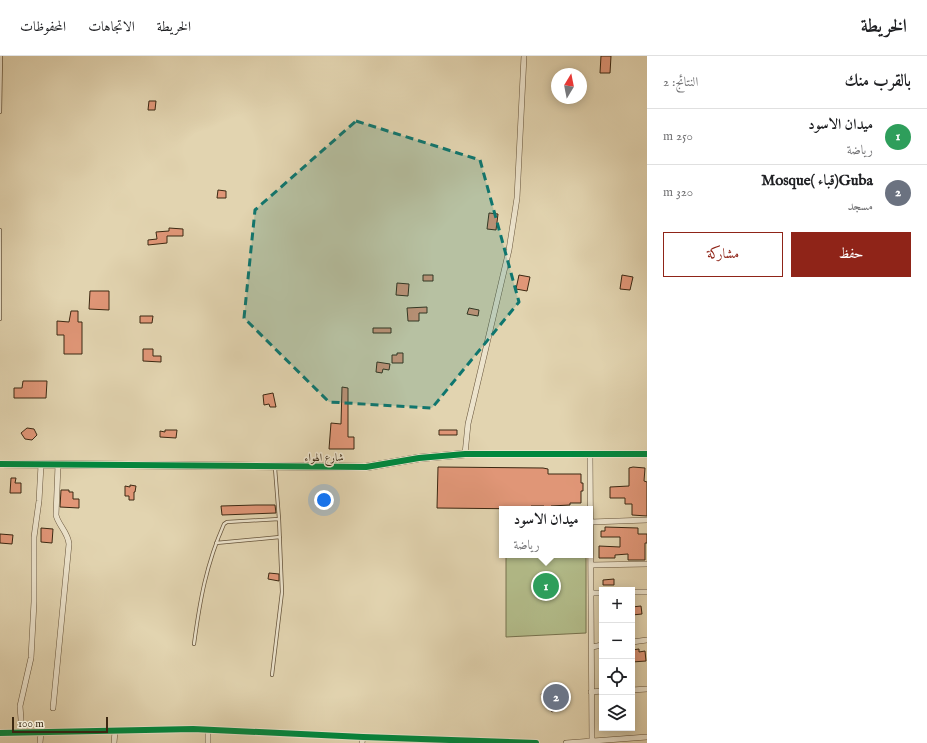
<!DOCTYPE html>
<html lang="ar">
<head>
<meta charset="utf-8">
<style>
	body { margin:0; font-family:"IM FELL English",Amiri,serif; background:#f6f6f6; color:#202124; direction:rtl }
	.controls { position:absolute; right:12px; bottom:12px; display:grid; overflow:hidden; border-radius:0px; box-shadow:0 2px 10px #0003 }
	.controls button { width:36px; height:36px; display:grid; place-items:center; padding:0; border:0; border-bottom:1px solid #e0e0e0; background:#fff; color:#202124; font:20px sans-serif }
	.compass { position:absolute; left:551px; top:12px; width:36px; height:36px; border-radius:50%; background:#fff; box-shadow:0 2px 10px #0003; rotate:10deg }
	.scale { position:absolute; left:12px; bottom:10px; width:96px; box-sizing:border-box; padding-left:4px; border:2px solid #3b2812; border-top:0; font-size:11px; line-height:14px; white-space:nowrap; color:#3b2812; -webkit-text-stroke:3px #ece3cc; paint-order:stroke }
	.you { position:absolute; left:324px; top:444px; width:14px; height:14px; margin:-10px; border:3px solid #fff; border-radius:50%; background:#1a73e8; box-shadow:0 0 0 6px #1a73e833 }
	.badge { display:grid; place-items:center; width:26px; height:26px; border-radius:50%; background:#8f2418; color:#fff; font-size:13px; font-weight:700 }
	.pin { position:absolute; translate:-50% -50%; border:2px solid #fff; box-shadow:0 1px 4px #0006 }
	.popup { position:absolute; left:499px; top:450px; width:94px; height:52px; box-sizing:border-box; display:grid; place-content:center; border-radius:0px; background:#fff; filter:drop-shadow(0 1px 3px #0005); font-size:13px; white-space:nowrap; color:#757577 }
	.popup b { font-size:15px; color:#202124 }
	.popup::after { content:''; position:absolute; left:50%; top:100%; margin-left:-8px; border:8px solid transparent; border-top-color:#fff }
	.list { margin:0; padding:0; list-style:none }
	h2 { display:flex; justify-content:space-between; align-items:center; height:52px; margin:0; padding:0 16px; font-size:17px }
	h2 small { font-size:13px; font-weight:400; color:#757577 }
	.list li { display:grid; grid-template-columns:26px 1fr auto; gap:12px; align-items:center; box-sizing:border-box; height:56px; padding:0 16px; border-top:1px solid #e0e0e0 }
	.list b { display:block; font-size:15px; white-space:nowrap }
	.list p { margin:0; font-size:13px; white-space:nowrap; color:#757577 }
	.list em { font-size:13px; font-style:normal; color:#757577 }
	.actions { display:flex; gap:8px; padding:12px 16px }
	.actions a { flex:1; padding:9px 0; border:1px solid #8f2418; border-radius:0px; text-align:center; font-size:14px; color:#8f2418 }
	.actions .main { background:#8f2418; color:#fff }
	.icon { flex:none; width:22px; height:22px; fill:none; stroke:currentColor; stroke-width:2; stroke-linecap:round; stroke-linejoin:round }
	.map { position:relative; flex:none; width:647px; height:687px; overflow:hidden; direction:ltr }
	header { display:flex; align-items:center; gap:24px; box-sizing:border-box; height:56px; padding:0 20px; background:#fff; border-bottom:1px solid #e0e0e0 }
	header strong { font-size:19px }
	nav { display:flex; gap:22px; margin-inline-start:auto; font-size:14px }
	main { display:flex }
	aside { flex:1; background:#fff }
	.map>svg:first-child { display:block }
</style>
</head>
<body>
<header>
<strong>الخريطة</strong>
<nav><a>الخريطة</a><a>الاتجاهات</a><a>المحفوظات</a></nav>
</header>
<main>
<aside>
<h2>بالقرب منك<small>النتائج: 2</small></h2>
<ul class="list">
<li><span class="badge" style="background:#2e9e5b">1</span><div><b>ميدان الاسود</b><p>رياضة</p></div><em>250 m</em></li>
<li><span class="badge" style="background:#6b7280">2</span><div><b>Guba(قباء )Mosque</b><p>مسجد</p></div><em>320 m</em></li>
</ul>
<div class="actions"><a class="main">حفظ</a><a>مشاركة</a></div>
</aside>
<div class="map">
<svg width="647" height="687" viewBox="0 0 647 687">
	<rect width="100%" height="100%" fill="#e2d4b0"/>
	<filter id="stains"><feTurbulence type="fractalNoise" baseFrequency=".005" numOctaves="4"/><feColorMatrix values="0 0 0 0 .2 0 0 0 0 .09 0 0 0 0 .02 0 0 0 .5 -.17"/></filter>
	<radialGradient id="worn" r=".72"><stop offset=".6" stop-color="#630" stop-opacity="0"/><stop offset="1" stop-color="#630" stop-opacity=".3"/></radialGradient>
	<!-- green -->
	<path fill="#b3bd8b" stroke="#77724e" d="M 506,499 L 586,499 L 586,577 L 506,581 Z"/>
	<!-- building -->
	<path fill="#e09677" stroke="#3b2812" d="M 601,0 L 611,0 L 610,17 L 600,17 Z
		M 149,45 L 156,45 L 155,54 L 148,54 Z
		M 218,134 L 226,135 L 226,142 L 217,142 Z
		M 489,157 L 498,158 L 496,174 L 487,173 Z
		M 169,172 L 183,173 L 183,180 L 167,180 L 167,187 L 148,189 L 148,184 L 157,183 L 156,176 L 169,175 Z
		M 423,219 L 433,219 L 433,225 L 423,225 Z
		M 519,219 L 530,221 L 527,235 L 516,233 Z
		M 622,219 L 633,221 L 630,234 L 620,233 Z
		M 397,227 L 409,228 L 408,240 L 396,239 Z
		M 90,235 L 109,235 L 109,254 L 89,253 Z
		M 427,251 L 427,257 L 419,257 L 419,265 L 408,265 L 407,252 Z
		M 469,252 L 479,254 L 478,260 L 467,258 Z
		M 71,255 L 78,255 L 78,266 L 82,266 L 82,298 L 64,298 L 64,279 L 57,279 L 57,265 L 69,266 Z
		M 140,260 L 153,260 L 152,267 L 140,267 Z
		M 373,272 L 391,272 L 391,277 L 373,277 Z
		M 143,293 L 153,293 L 153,300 L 161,300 L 161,306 L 143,305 Z
		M 397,297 L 403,297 L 403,307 L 392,307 L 392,299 L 397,299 Z
		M 377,306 L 390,308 L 389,314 L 383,313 L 382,317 L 376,316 Z
		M 23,325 L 47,325 L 46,342 L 14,342 L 14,332 L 22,332 Z
		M 342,331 L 348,332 L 348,381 L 354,381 L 354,393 L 329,393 L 331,367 L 341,368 Z
		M 273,337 L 276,351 L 270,351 L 269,348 L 264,349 L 263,339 Z
		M 27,372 L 34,373 L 37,379 L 32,384 L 25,383 L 21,377 Z
		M 165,374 L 177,374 L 176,382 L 160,381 L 160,375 L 165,376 Z
		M 439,374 L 457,374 L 457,379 L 439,379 Z
		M 438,411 L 543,412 L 548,413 L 548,418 L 581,418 L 581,427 L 583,427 L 583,435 L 581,435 L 581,447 L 570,447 L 570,449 L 551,450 L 551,451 L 544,452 L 544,450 L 531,450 L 531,453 L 437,452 Z
		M 633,411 L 645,412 L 644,425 L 647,426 L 647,460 L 632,459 L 632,448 L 625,448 L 625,442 L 610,442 L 610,431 L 629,430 L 629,412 Z
		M 11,422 L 16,422 L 15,427 L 21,427 L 21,437 L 10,437 Z
		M 130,429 L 136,430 L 135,436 L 134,436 L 134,444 L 129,444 L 129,440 L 125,440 L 125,430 L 130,431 Z
		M 61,434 L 69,434 L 69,436 L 73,436 L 73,443 L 79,443 L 79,452 L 60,451 Z
		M 256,449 L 275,449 L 276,457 L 222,459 L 221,450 Z
		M 605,471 L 638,472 L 638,478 L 647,478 L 647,487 L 645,487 L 645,504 L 628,504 L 628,498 L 615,499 L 615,502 L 599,502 L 599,490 L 620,491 L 620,481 L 601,481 L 601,475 L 605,475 Z
		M 41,472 L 53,473 L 52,487 L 41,486 Z
		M 0,478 L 13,479 L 12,488 L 0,487 Z
		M 269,517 L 279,518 L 279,525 L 268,523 Z
		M 614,523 L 614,529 L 603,529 L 603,524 Z
		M 641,550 L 642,558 L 632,559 L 632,551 Z
		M 639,593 L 639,596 L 645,595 L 646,605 L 632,606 L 632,594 Z
		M 559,627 L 570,645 L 552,656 L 541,638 Z"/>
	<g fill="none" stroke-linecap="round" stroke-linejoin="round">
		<!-- lane casing -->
		<g stroke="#65533a" stroke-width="4">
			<path id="lane" d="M 0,56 L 1,0
				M 0,174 L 0,263
				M 216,487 L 280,481
				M 194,588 C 200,544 206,509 224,468 L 227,466 L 279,463
				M 272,619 L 282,536 L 279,463 L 275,412"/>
		</g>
		<!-- street casing -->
		<g stroke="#65533a" stroke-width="6">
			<path id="street" d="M 465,398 L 468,368 L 509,194 L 517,142 L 524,0
				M 590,398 L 592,687
				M 591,466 L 647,464
				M 591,509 L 647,508
				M 632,536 L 647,536
				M 591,537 L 602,537
				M 632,586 L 647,584
				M 592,591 L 602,589
				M 632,634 L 647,633
				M 591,636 L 602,635
				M 53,652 L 69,488 C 68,476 58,469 56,459 L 58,409
				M 208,673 L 208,687
				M 0,677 L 193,673 L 363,681 L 536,687
				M 22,677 L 20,650 L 31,602 L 34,546 L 34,481 L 39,445 L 41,409
				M 40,687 L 41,676
				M 114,687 L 115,675
				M 362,687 L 363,681
				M 566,687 L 647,681"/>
		</g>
		<!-- secondary casing -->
		<g stroke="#3b2812" stroke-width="8">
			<path id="secondary" d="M 0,408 L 366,411 L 419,402 L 465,398 L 647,398"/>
		</g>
		<!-- lane -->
		<use href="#lane" stroke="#ece3cc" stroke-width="2.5"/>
		<!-- street -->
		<use href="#street" stroke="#ece3cc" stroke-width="5"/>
		<!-- secondary -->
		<use href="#secondary" stroke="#ece3cc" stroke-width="7"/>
		<!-- cycleway casing -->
		<g stroke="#ece3cc" stroke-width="8">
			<path id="cycleway" d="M 0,408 L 366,411 L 419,402 L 465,398 L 647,398
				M 0,677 L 193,673 L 363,681 L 536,687"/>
		</g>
		<!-- cycleway -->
		<use href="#cycleway" stroke="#00873e" stroke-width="6"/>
	</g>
	<!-- marked area -->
	<path fill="#0f766e" fill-opacity="0.2" stroke="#0f766e" stroke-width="3" stroke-dasharray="8 5" stroke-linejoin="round" d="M 356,65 L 480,104 L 519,246 L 432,352 L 329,346 L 244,262 L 255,154 Z"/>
	<g text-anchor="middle" stroke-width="3" stroke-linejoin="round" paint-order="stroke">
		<!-- street labels -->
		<g font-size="11" fill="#3b2812" stroke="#ece3cc">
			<text x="324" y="405">شارع الهواء</text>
		</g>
	</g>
	<rect width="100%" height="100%" filter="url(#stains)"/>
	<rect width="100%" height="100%" fill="url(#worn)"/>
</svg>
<div class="controls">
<button>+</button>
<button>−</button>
<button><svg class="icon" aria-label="locate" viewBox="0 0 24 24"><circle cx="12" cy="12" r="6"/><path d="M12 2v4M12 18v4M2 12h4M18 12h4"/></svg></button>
<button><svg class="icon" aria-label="layers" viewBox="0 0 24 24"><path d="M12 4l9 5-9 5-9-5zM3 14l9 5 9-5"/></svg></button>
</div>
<svg class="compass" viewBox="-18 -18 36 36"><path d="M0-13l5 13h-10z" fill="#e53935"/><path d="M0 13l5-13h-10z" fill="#757577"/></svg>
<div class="scale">100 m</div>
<div class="you"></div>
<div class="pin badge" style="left:546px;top:530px;background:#2e9e5b">1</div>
<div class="popup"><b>ميدان الاسود</b>رياضة</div>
<div class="pin badge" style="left:556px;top:641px;background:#6b7280">2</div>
</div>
</main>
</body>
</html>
